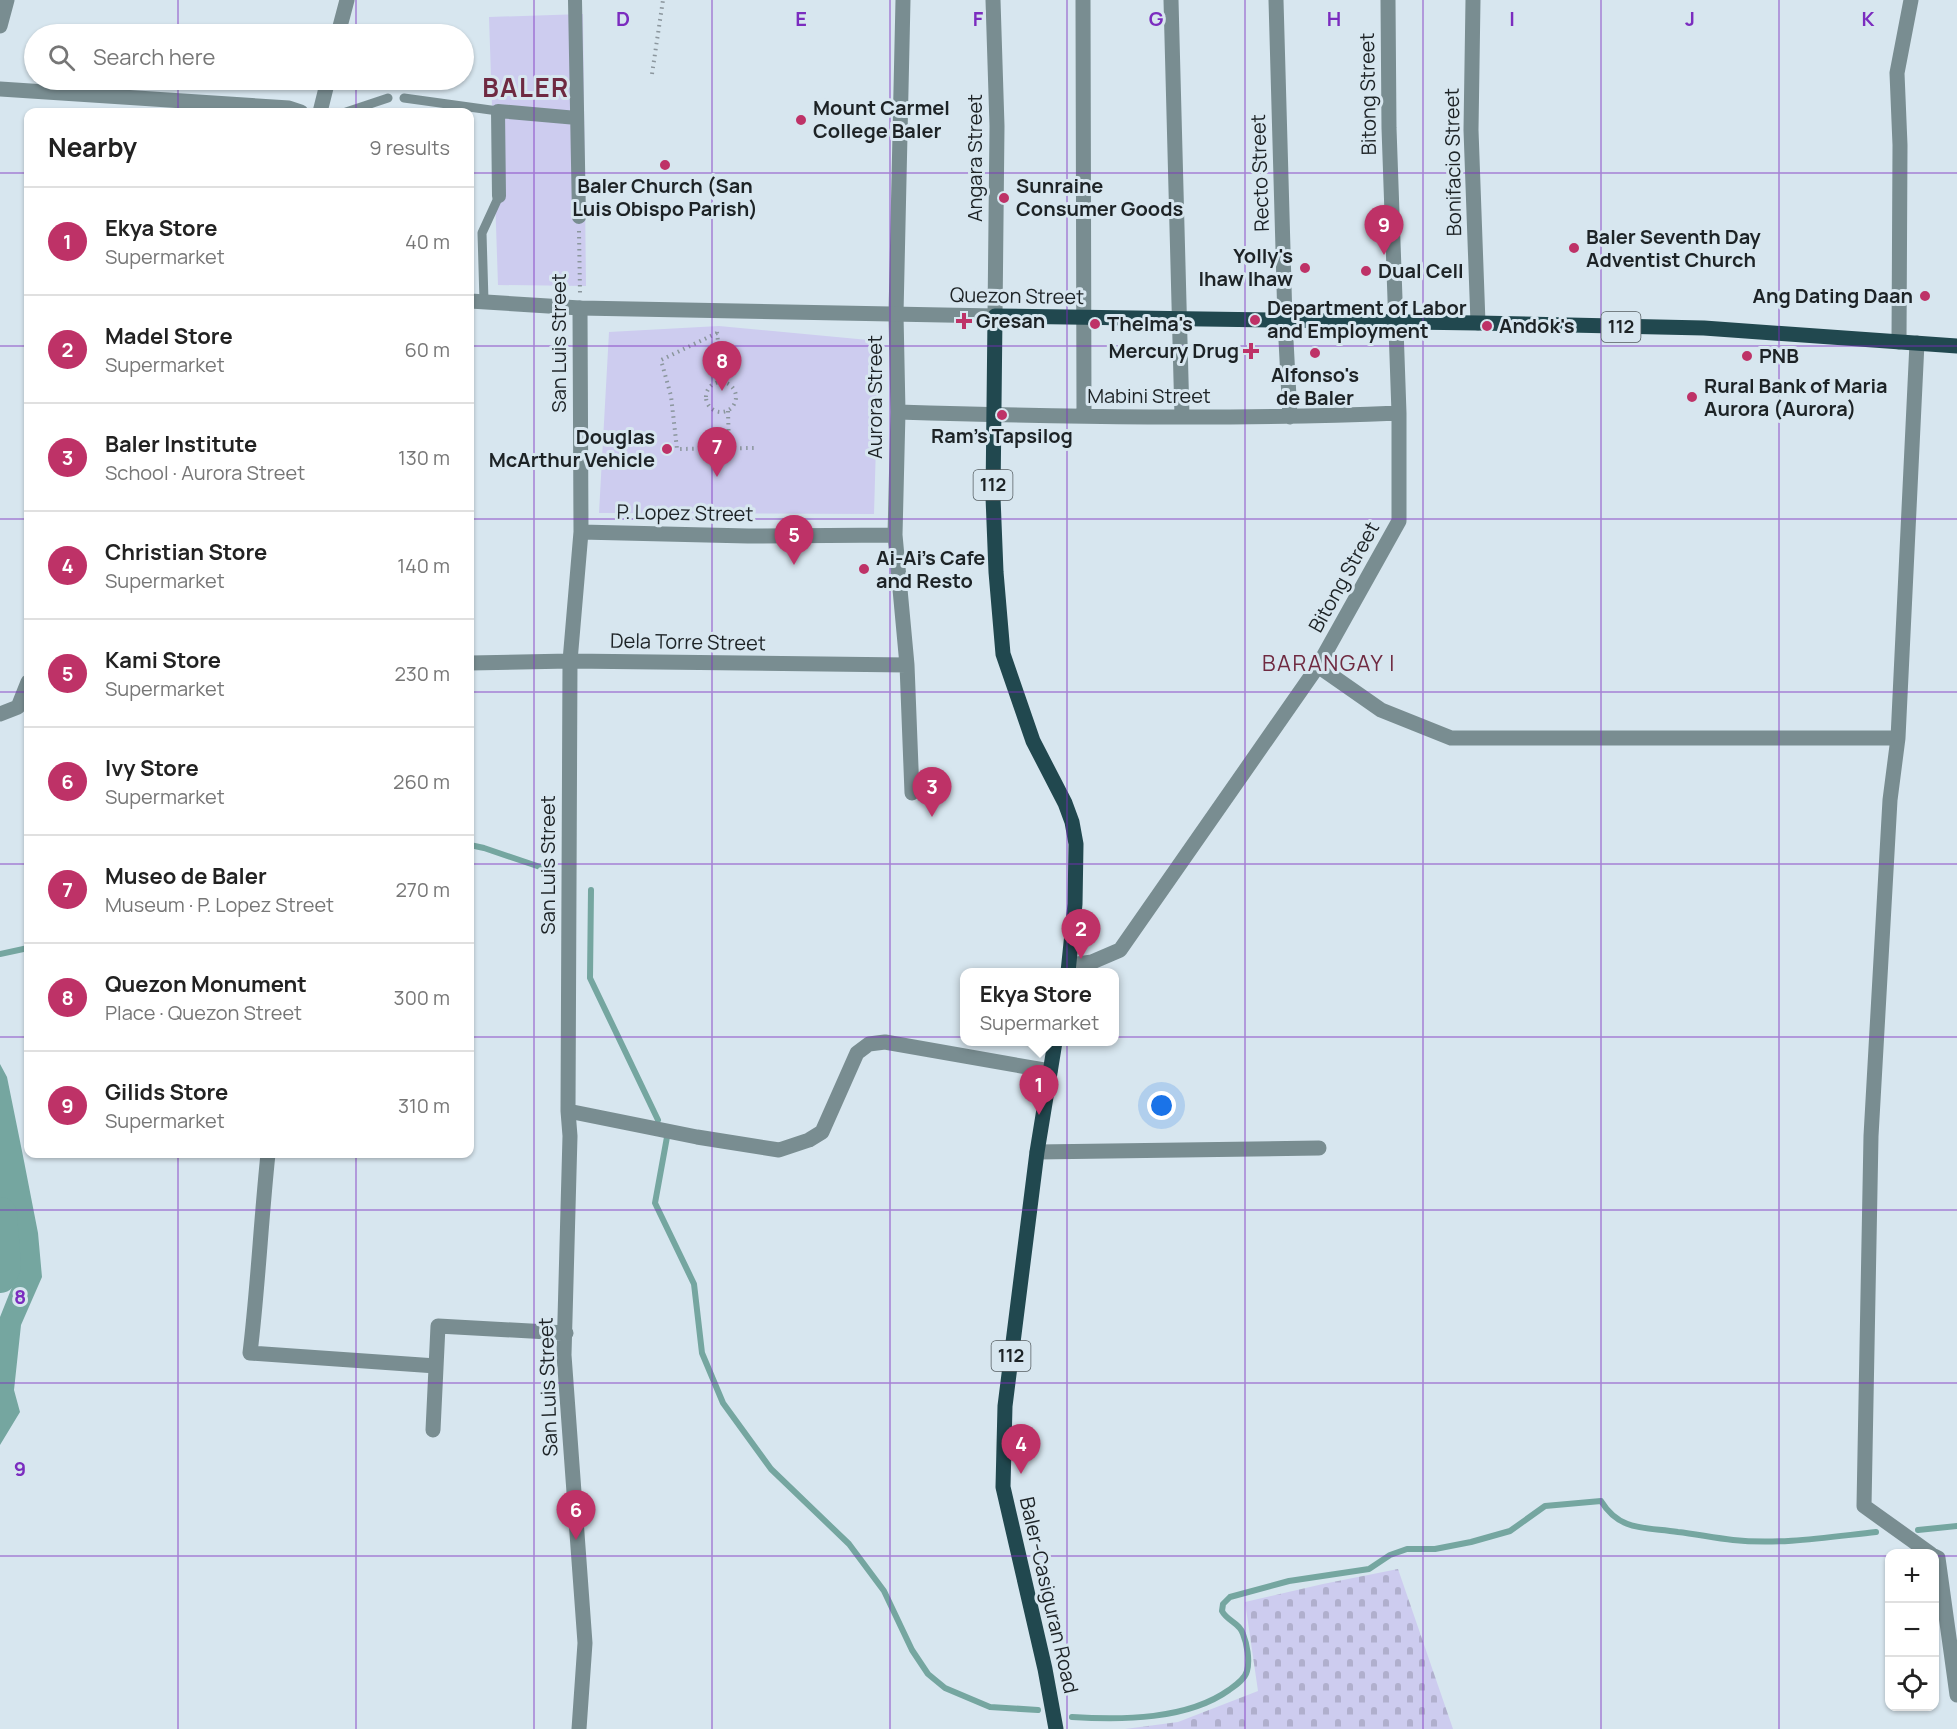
<!DOCTYPE html>
<html lang="en">
<head>
<meta charset="utf-8">
<style>
	body { margin:0; font-family:Manrope,sans-serif; background:#f2f2f2; color:#222 }
	.controls { position:absolute; right:18px; bottom:18px; display:grid; overflow:hidden; border-radius:12px; box-shadow:0 2px 4px #0004 }
	.controls button { width:54px; height:54px; display:grid; place-items:center; padding:0; border:0; border-bottom:2px solid #e0e0e0; background:#fff; color:#222; font:30px sans-serif }
	.you { position:absolute; left:1162px; top:1106px; width:21px; height:21px; margin:-15px; border:4px solid #fff; border-radius:50%; background:#1a73e8; box-shadow:0 0 0 9px #1a73e833 }
	.badge { display:grid; place-items:center; width:39px; height:39px; border-radius:50%; background:#be3267; color:#fff; font-size:20px; font-weight:700 }
	.pin { position:absolute; translate:-50% -50px; filter:drop-shadow(0 2px 3px #0008) }
	.pin::after { content:''; position:absolute; top:32px; width:21px; height:18px; background:inherit; clip-path:polygon(0 0,100% 0,50% 100%) }
	.popup { position:absolute; left:960px; top:968px; width:159px; height:78px; box-sizing:border-box; display:grid; place-content:center; border-radius:12px; background:#fff; filter:drop-shadow(0 2px 4px #0005); font-size:20px; white-space:nowrap; color:#767676 }
	.popup b { font-size:22px; color:#222 }
	.popup::after { content:''; position:absolute; left:50%; top:100%; margin-left:-12px; border:12px solid transparent; border-top-color:#fff }
	.list { margin:0; padding:0; list-style:none }
	h2 { display:flex; justify-content:space-between; align-items:center; height:78px; margin:0; padding:0 24px; font-size:26px }
	h2 small { font-size:20px; font-weight:400; color:#767676 }
	.list li { display:grid; grid-template-columns:39px 1fr auto; gap:18px; align-items:center; box-sizing:border-box; height:108px; padding:0 24px; border-top:2px solid #e0e0e0 }
	.list b { display:block; font-size:22px; white-space:nowrap }
	.list p { margin:0; font-size:20px; white-space:nowrap; color:#767676 }
	.list em { font-size:20px; font-style:normal; color:#767676 }
	.icon { flex:none; width:33px; height:33px; fill:none; stroke:currentColor; stroke-width:2; stroke-linecap:round; stroke-linejoin:round }
	.map { position:relative; flex:none; width:1957px; height:1729px; overflow:hidden }
	.search { position:absolute; background:#fff; box-shadow:0 2px 4px #0004; left:24px; top:24px; width:450px; height:66px; display:flex; align-items:center; gap:15px; box-sizing:border-box; padding:0 21px; border-radius:33px; color:#767676; font-size:22px }
	.panel { position:absolute; background:#fff; box-shadow:0 2px 4px #0004; left:24px; top:108px; width:450px; height:1050px; border-radius:12px }
	.map>svg:first-child { display:block }
</style>
</head>
<body>
<div class="map">
<svg width="1957" height="1729" viewBox="0 0 1957 1729">
	<defs>
		<pattern id="cemetery-stones" width="16" height="16" patternUnits="userSpaceOnUse" patternTransform="scale(1.5)"><rect width="16" height="16" fill="#cdccef"/><path d="M2 7V4a2 2 0 0 1 4 0v3zM10 15v-3a2 2 0 0 1 4 0v3z" fill="#b0afcd"/></pattern>
	</defs>
	<rect width="100%" height="100%" fill="#d7e6ef"/>
	<!-- cemetery -->
	<path fill="url(#cemetery-stones)" d="M 1398,1569 L 1453,1729 L 1125,1729 L 1178,1722 L 1258,1691 L 1245,1602 L 1323,1584 Z"/>
	<!-- green -->
	<path fill="#cdccef" d="M 583,14 L 586,286 L 498,285 L 489,17 Z
		M 719,326 L 879,341 L 874,514 L 599,513 L 609,332 Z"/>
	<!-- water -->
	<path fill="#75a6a0" d="M 0,1064 L 7,1077 L 23,1156 L 38,1233 L 42,1277 L 21,1325 L 14,1390 L 20,1412 L 0,1445 L 0,1317 L 18,1272 L 0,1217 Z"/>
	<g fill="none" stroke-linecap="round" stroke-linejoin="round">
		<!-- stream -->
		<path stroke="#75a6a0" stroke-width="6" d="M 470,845 L 484,848 L 552,871
			M 591,890 L 590,978 L 658,1120
			M 0,954 L 28,948
			M 667,1137 L 655,1203 L 694,1284 L 702,1353 L 723,1403 L 771,1469 L 849,1544 L 884,1591 L 912,1650 L 928,1674 L 945,1688 L 990,1707 L 1038,1710
			M 1918,1530 L 1957,1526
			M 1072,1717 C 1122,1720 1187,1720 1229,1690 C 1236,1685 1245,1679 1247,1671 C 1250,1660 1247,1644 1243,1634 C 1240,1623 1227,1621 1222,1611 L 1223,1604 L 1230,1597 L 1289,1581 L 1369,1569 L 1390,1555 L 1407,1549 L 1435,1549 L 1471,1542 L 1510,1531 L 1545,1506 L 1601,1501 C 1620,1532 1646,1527 1678,1532 C 1696,1534 1714,1538 1733,1540 C 1780,1545 1829,1537 1876,1532"/>
		<!-- river -->
		<path stroke="#75a6a0" stroke-width="34" d="M 0,1214 L 4,1265 L 0,1276"/>
		<!-- path -->
		<path stroke="#8b969d" stroke-width="4" stroke-dasharray="1.5 4.5" stroke-linecap="butt" d="M 652,74 L 663,0
			M 579,231 L 580,293
			M 717,332 L 722,381
			M 717,333 L 661,360 L 671,396 L 677,449 L 755,448
			M706 397a15 15 0 1 1 30 0a15 15 0 1 1-30 0Z
			M 728,411 L 729,448"/>
		<!-- service -->
		<path stroke="#798d91" stroke-width="9" d="M 404,98 L 498,111
			M 346,112 L 388,98
			M 484,301 L 482,233 L 499,196"/>
		<!-- pedestrian -->
		<path stroke="#798d91" stroke-width="14" d="M 575,0 L 579,217
			M 499,196 L 498,111 L 577,118"/>
		<!-- minor -->
		<path stroke="#798d91" stroke-width="15" d="M 903,0 L 896,314 L 898,412 L 895,535 L 907,665 L 912,793
			M 993,0 L 997,126 L 995,316
			M 1083,0 L 1084,416
			M 1171,0 L 1182,417
			M 1473,0 L 1471,130 L 1478,323
			M 0,26 L 7,0
			M 338,34 L 347,0
			M 320,112 L 328,80
			M 1285,321 L 1290,417
			M 1899,342 L 1900,145 L 1897,73 L 1911,0
			M 1917,343 L 1898,738 L 1890,800 L 1871,1136 L 1864,1506 L 1931,1554
			M 898,412 C 1065,417 1232,420 1399,413
			M 581,532 L 748,536 L 895,535
			M 470,663 L 570,661 L 907,665
			M 1318,666 L 1381,710 L 1451,738 L 1898,738
			M 0,714 L 18,707 L 28,682
			M 1070,965 L 1092,962 L 1120,950 L 1318,666 L 1399,521 L 1399,413 L 1389,128 L 1388,0
			M 568,1111 L 697,1137 L 779,1150 L 809,1140 L 822,1132 L 857,1053 L 869,1044 L 885,1042 L 1050,1071
			M 1037,1152 L 1319,1148
			M 268,1154 C 261,1220 258,1287 250,1353 L 436,1366
			M 433,1430 L 438,1326 L 566,1333
			M 1934,1556 L 1938,1558 L 1957,1695
			M 579,1729 L 585,1643 L 564,1355 L 570,1136 L 568,1111 L 570,661 L 581,532 L 580,308"/>
		<!-- tertiary -->
		<path stroke="#798d91" stroke-width="15" d="M 1276,0 L 1285,321
			M 0,89 L 289,108 L 301,112
			M 470,301 L 580,308 L 995,316"/>
		<!-- primary -->
		<path stroke="#21484f" stroke-width="15" d="M 1068,972 L 1075,904 L 1076,844 L 1072,822 L 1065,803 L 1033,741 L 1003,654 L 996,572 L 993,497 L 995,316 L 1478,323 L 1704,328 L 1957,346
			M 1055,1042 L 1037,1152 L 1005,1406 L 1003,1487 L 1045,1669 L 1056,1729"/>
	</g>
	<!-- grid -->
	<path fill="none" stroke="#7b2cbf" stroke-width="1.5" stroke-opacity="0.55" d="M 178,0 L 178,34M 356,0 L 356,34M 534,0 L 534,1729M 712,0 L 712,1729M 890,0 L 890,1729M 1067,0 L 1067,1729M 1245,0 L 1245,1729M 1423,0 L 1423,1729M 1601,0 L 1601,1729M 1779,0 L 1779,1729M 178,80 L 178,112M 356,80 L 356,112M 0,173 L 28,173M 470,173 L 1957,173M 0,346 L 28,346M 470,346 L 1957,346M 0,519 L 28,519M 470,519 L 1957,519M 0,692 L 28,692M 470,692 L 1957,692M 0,864 L 28,864M 470,864 L 1957,864M 0,1037 L 28,1037M 470,1037 L 1957,1037M 178,1154 L 178,1729M 356,1154 L 356,1729M 0,1210 L 1957,1210M 0,1383 L 1957,1383M 0,1556 L 1890,1556M 1934,1556 L 1957,1556"/>
	<!-- markers -->
	<g fill="#be3267" stroke="#d7e6ef" stroke-width="2">
		<circle cx="801" cy="120" r="6"/>
		<circle cx="665" cy="165" r="6"/>
		<circle cx="1004" cy="198" r="6"/>
		<circle cx="1574" cy="248" r="6"/>
		<circle cx="1305" cy="268" r="6"/>
		<circle cx="1366" cy="271" r="6"/>
		<circle cx="1925" cy="296" r="6"/>
		<circle cx="1255" cy="320" r="6"/>
		<path d="M961 312h6v6h6v6h-6v6h-6v-6h-6v-6h6z"/>
		<circle cx="1095" cy="324" r="6"/>
		<circle cx="1487" cy="326" r="6"/>
		<path d="M1248 342h6v6h6v6h-6v6h-6v-6h-6v-6h6z"/>
		<circle cx="1315" cy="353" r="6"/>
		<circle cx="1747" cy="356" r="6"/>
		<circle cx="1692" cy="397" r="6"/>
		<circle cx="1002" cy="415" r="6"/>
		<circle cx="667" cy="449" r="6"/>
		<circle cx="864" cy="569" r="6"/>
	</g>
	<g text-anchor="middle" stroke-width="6" stroke-linejoin="round" paint-order="stroke">
		<!-- shield labels -->
		<g fill="#d7e6ef" stroke="#555e62" stroke-width="1.5">
			<rect x="1601.5" y="312" width="39" height="30" rx="4.5"/>
			<rect x="973.5" y="470" width="39" height="30" rx="4.5"/>
			<rect x="991.5" y="1341" width="39" height="30" rx="4.5"/>
		</g>
		<g font-size="18" font-weight="bold" fill="#1d2326">
			<text x="1621" y="333">112</text>
			<text x="993" y="491">112</text>
			<text x="1011" y="1362">112</text>
		</g>
		<!-- street labels -->
		<g font-size="20" fill="#1d2326" stroke="#d7e6ef">
			<text transform="translate(1368 94) rotate(-91)" y="7">Bitong Street</text>
			<text transform="translate(975 158) rotate(-90)" y="7">Angara Street</text>
			<text transform="translate(1453 162) rotate(-91)" y="7">Bonifacio Street</text>
			<text transform="translate(1260 173) rotate(-92)" y="7">Recto Street</text>
			<text transform="translate(1017 296) rotate(1)" y="7">Quezon Street</text>
			<text transform="translate(559 343) rotate(-90)" y="7">San Luis Street</text>
			<text x="1149" y="403">Mabini Street</text>
			<text transform="translate(875 397) rotate(-90)" y="7">Aurora Street</text>
			<text transform="translate(685 513) rotate(1)" y="7">P. Lopez Street</text>
			<text transform="translate(1344 577) rotate(-61)" y="7">Bitong Street</text>
			<text transform="translate(688 642) rotate(1)" y="7">Dela Torre Street</text>
			<text transform="translate(548 865) rotate(-90)" y="7">San Luis Street</text>
			<text transform="translate(548 1387) rotate(-92)" y="7">San Luis Street</text>
			<text transform="translate(1049 1595) rotate(77)" y="7">Baler-Casiguran Road</text>
		</g>
		<!-- poi labels -->
		<g font-size="20" font-weight="bold" fill="#1d2326" stroke="#d7e6ef" text-anchor="start">
			<text x="813" y="115">Mount Carmel<tspan x="813" dy="23">College Baler</tspan></text>
			<text x="665" y="193" text-anchor="middle">Baler Church (San<tspan x="665" dy="23">Luis Obispo Parish)</tspan></text>
			<text x="1016" y="193">Sunraine<tspan x="1016" dy="23">Consumer Goods</tspan></text>
			<text x="1586" y="244">Baler Seventh Day<tspan x="1586" dy="23">Adventist Church</tspan></text>
			<text x="1293" y="263" text-anchor="end">Yolly's<tspan x="1293" dy="23">Ihaw Ihaw</tspan></text>
			<text x="1378" y="278">Dual Cell</text>
			<text x="1913" y="303" text-anchor="end">Ang Dating Daan</text>
			<text x="1267" y="315">Department of Labor<tspan x="1267" dy="23">and Employment</tspan></text>
			<text x="976" y="328">Gresan</text>
			<text x="1107" y="331">Thelma's</text>
			<text x="1499" y="333">Andok's</text>
			<text x="1239" y="358" text-anchor="end">Mercury Drug</text>
			<text x="1759" y="363">PNB</text>
			<text x="1315" y="382" text-anchor="middle">Alfonso's<tspan x="1315" dy="23">de Baler</tspan></text>
			<text x="1704" y="393">Rural Bank of Maria<tspan x="1704" dy="23">Aurora (Aurora)</tspan></text>
			<text x="1002" y="443" text-anchor="middle">Ram's Tapsilog</text>
			<text x="655" y="444" text-anchor="end">Douglas<tspan x="655" dy="23">McArthur Vehicle</tspan></text>
			<text x="876" y="565">Ai-Ai's Cafe<tspan x="876" dy="23">and Resto</tspan></text>
		</g>
		<!-- quarter labels -->
		<g font-size="22" letter-spacing="1.5" fill="#6f2a41" stroke="#d7e6ef">
			<text x="1329" y="671">BARANGAY I</text>
		</g>
		<!-- district labels -->
		<g font-size="26" font-weight="bold" letter-spacing="1.5" fill="#6f2a41" stroke="#d7e6ef">
			<text x="526" y="97">BALER</text>
		</g>
	</g>
	<g font-size="20" text-anchor="middle" font-weight="bold" fill="#7b2cbf" stroke="#d7e6ef" stroke-width="6" stroke-linejoin="round" paint-order="stroke">
		<text x="623" y="26">D</text>
		<text x="801" y="26">E</text>
		<text x="978" y="26">F</text>
		<text x="1156" y="26">G</text>
		<text x="1334" y="26">H</text>
		<text x="1512" y="26">I</text>
		<text x="1690" y="26">J</text>
		<text x="1868" y="26">K</text>
		<text x="20" y="1304">8</text>
		<text x="20" y="1476">9</text>
	</g>
</svg>
<div class="controls">
<button>+</button>
<button>−</button>
<button><svg class="icon" aria-label="locate" viewBox="0 0 24 24"><circle cx="12" cy="12" r="6"/><path d="M12 2v4M12 18v4M2 12h4M18 12h4"/></svg></button>
</div>
<div class="you"></div>
<div class="pin badge" style="left:1039px;top:1115px">1</div>
<div class="popup"><b>Ekya Store</b>Supermarket</div>
<div class="pin badge" style="left:1081px;top:959px">2</div>
<div class="pin badge" style="left:932px;top:817px">3</div>
<div class="pin badge" style="left:1021px;top:1474px">4</div>
<div class="pin badge" style="left:794px;top:565px">5</div>
<div class="pin badge" style="left:576px;top:1540px">6</div>
<div class="pin badge" style="left:717px;top:477px">7</div>
<div class="pin badge" style="left:722px;top:391px">8</div>
<div class="pin badge" style="left:1384px;top:255px">9</div>
<div class="search"><svg class="icon" aria-label="search" viewBox="0 0 24 24"><circle cx="10" cy="10" r="6"/><path d="M15 15l6 6"/></svg>Search here</div>
<section class="panel">
<h2>Nearby<small>9 results</small></h2>
<ul class="list">
<li><span class="badge">1</span><div><b>Ekya Store</b><p>Supermarket</p></div><em>40 m</em></li>
<li><span class="badge">2</span><div><b>Madel Store</b><p>Supermarket</p></div><em>60 m</em></li>
<li><span class="badge">3</span><div><b>Baler Institute</b><p>School · Aurora Street</p></div><em>130 m</em></li>
<li><span class="badge">4</span><div><b>Christian Store</b><p>Supermarket</p></div><em>140 m</em></li>
<li><span class="badge">5</span><div><b>Kami Store</b><p>Supermarket</p></div><em>230 m</em></li>
<li><span class="badge">6</span><div><b>Ivy Store</b><p>Supermarket</p></div><em>260 m</em></li>
<li><span class="badge">7</span><div><b>Museo de Baler</b><p>Museum · P. Lopez Street</p></div><em>270 m</em></li>
<li><span class="badge">8</span><div><b>Quezon Monument</b><p>Place · Quezon Street</p></div><em>300 m</em></li>
<li><span class="badge">9</span><div><b>Gilids Store</b><p>Supermarket</p></div><em>310 m</em></li>
</ul>
</section>
</div>
</body>
</html>
